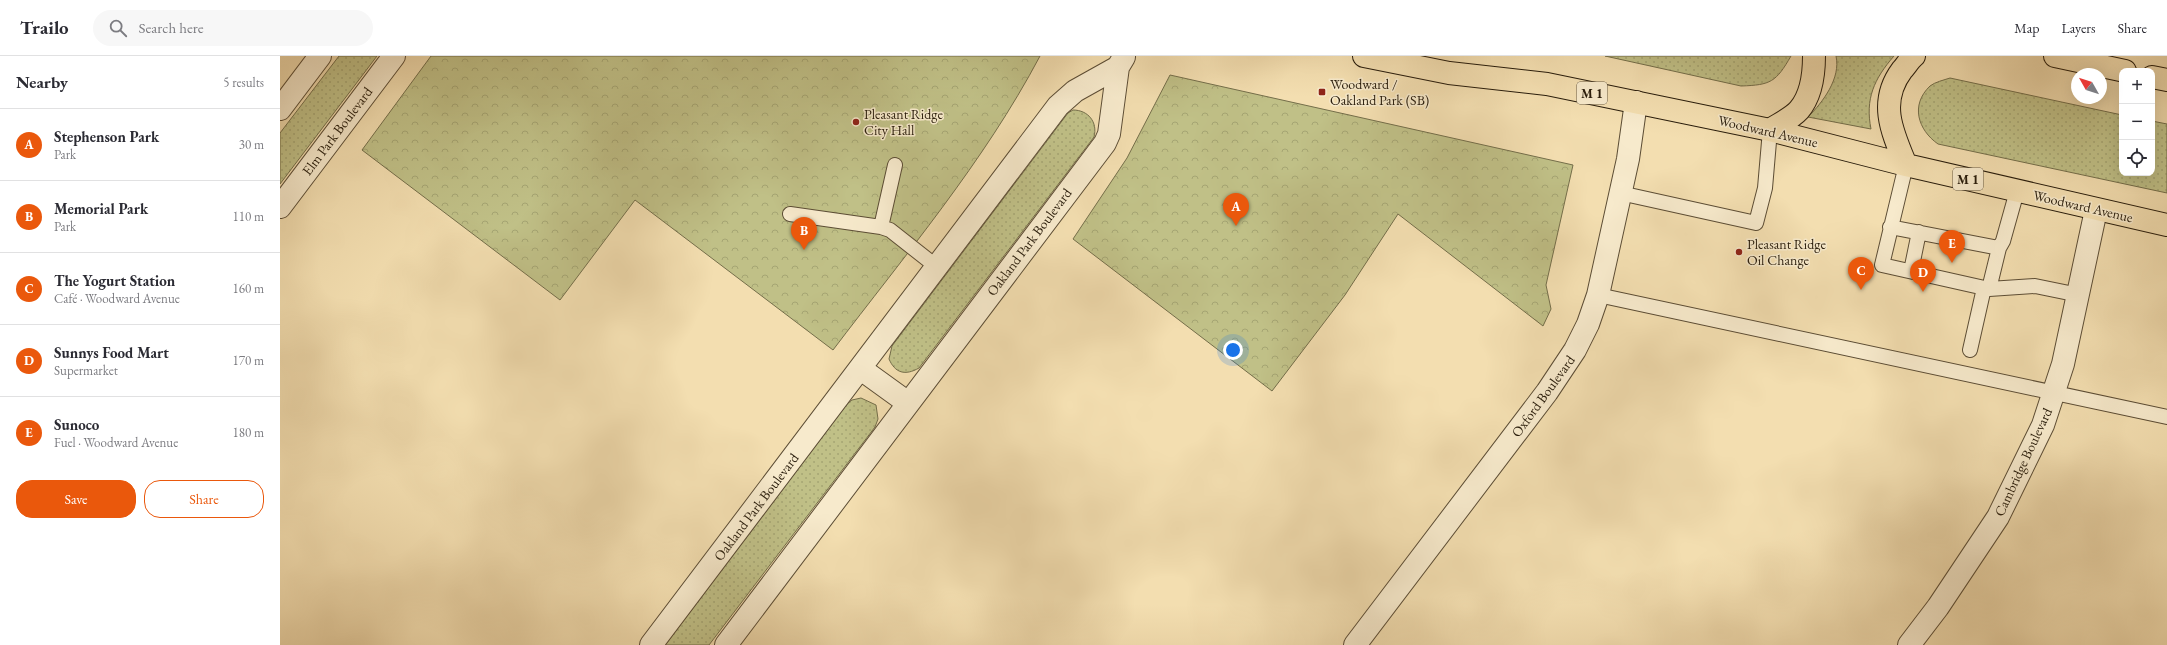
<!DOCTYPE html>
<html lang="en">
<head>
<meta charset="utf-8">
<style>
	body { margin:0; font-family:"EB Garamond",serif; background:#f7f7f7; color:#2b2b33 }
	.controls { position:absolute; right:12px; top:12px; display:grid; overflow:hidden; border-radius:8px; box-shadow:0 4px 16px #0002 }
	.controls button { width:36px; height:36px; display:grid; place-items:center; padding:0; border:0; border-bottom:1px solid #e1e1e2; background:#fff; color:#2b2b33; font:20px sans-serif }
	.compass { position:absolute; left:1791px; top:12px; width:36px; height:36px; border-radius:50%; background:#fff; box-shadow:0 4px 16px #0002; rotate:309deg }
	.you { position:absolute; left:953px; top:294px; width:14px; height:14px; margin:-10px; border:3px solid #fff; border-radius:50%; background:#1a73e8; box-shadow:0 0 0 6px #1a73e833 }
	.badge { display:grid; place-items:center; width:26px; height:26px; border-radius:50%; background:#ea580c; color:#fff; font-size:13px; font-weight:700 }
	.pin { position:absolute; translate:-50% -33px; filter:drop-shadow(0 1px 2px #0008) }
	.pin::after { content:''; position:absolute; top:21px; width:14px; height:12px; background:inherit; clip-path:polygon(0 0,100% 0,50% 100%) }
	.list { margin:0; padding:0; list-style:none }
	h2 { display:flex; justify-content:space-between; align-items:center; height:52px; margin:0; padding:0 16px; font-size:17px }
	h2 small { font-size:13px; font-weight:400; color:#7c7c81 }
	.list li { display:grid; grid-template-columns:26px 1fr auto; gap:12px; align-items:center; box-sizing:border-box; height:72px; padding:0 16px; border-top:1px solid #e1e1e2 }
	.list b { display:block; font-size:15px; white-space:nowrap }
	.list p { margin:0; font-size:13px; white-space:nowrap; color:#7c7c81 }
	.list em { font-size:13px; font-style:normal; color:#7c7c81 }
	.actions { display:flex; gap:8px; padding:12px 16px }
	.actions a { flex:1; padding:9px 0; border:1px solid #ea580c; border-radius:16px; text-align:center; font-size:14px; color:#ea580c }
	.actions .main { background:#ea580c; color:#fff }
	.icon { flex:none; width:22px; height:22px; fill:none; stroke:currentColor; stroke-width:2; stroke-linecap:round; stroke-linejoin:round }
	.map { position:relative; flex:none; width:1887px; height:589px; overflow:hidden }
	header { display:flex; align-items:center; gap:24px; box-sizing:border-box; height:56px; padding:0 20px; background:#fff; border-bottom:1px solid #e1e1e2 }
	header strong { font-size:19px }
	nav { display:flex; gap:22px; margin-inline-start:auto; font-size:14px }
	.search { width:280px; height:36px; background:#f7f7f7; display:flex; align-items:center; gap:10px; box-sizing:border-box; padding:0 14px; border-radius:22px; color:#7c7c81; font-size:15px }
	main { display:flex }
	aside { flex:1; background:#fff }
	.map>svg:first-child { display:block }
</style>
</head>
<body>
<header>
<strong>Trailo</strong>
<div class="search"><svg class="icon" aria-label="search" viewBox="0 0 24 24"><circle cx="10" cy="10" r="6"/><path d="M15 15l6 6"/></svg>Search here</div>
<nav><a>Map</a><a>Layers</a><a>Share</a></nav>
</header>
<main>
<aside>
<h2>Nearby<small>5 results</small></h2>
<ul class="list">
<li><span class="badge">A</span><div><b>Stephenson Park</b><p>Park</p></div><em>30 m</em></li>
<li><span class="badge">B</span><div><b>Memorial Park</b><p>Park</p></div><em>110 m</em></li>
<li><span class="badge">C</span><div><b>The Yogurt Station</b><p>Café · Woodward Avenue</p></div><em>160 m</em></li>
<li><span class="badge">D</span><div><b>Sunnys Food Mart</b><p>Supermarket</p></div><em>170 m</em></li>
<li><span class="badge">E</span><div><b>Sunoco</b><p>Fuel · Woodward Avenue</p></div><em>180 m</em></li>
</ul>
<div class="actions"><a class="main">Save</a><a>Share</a></div>
</aside>
<div class="map">
<svg width="1887" height="589" viewBox="0 0 1887 589">
	<defs>
		<pattern id="grass-dots" width="8" height="8" patternUnits="userSpaceOnUse"><rect width="8" height="8" fill="#c0c087"/><path d="M2 2h.1M6 6h.1" fill="none" stroke="#a5a573" stroke-width="1.8" stroke-linecap="round"/></pattern>
		<pattern id="park-crowns" width="20" height="18" patternUnits="userSpaceOnUse"><rect width="20" height="18" fill="#c0c087"/><path d="M2 6a3 3 0 1 1 6 0M12 15a3 3 0 1 1 6 0" fill="none" stroke="#a5a573"/></pattern>
	</defs>
	<rect width="100%" height="100%" fill="#f3deb0"/>
	<filter id="stains"><feTurbulence type="fractalNoise" baseFrequency=".005" numOctaves="4"/><feColorMatrix values="0 0 0 0 .2 0 0 0 0 .09 0 0 0 0 .02 0 0 0 .5 -.17"/></filter>
	<radialGradient id="worn" r=".72"><stop offset=".6" stop-color="#630" stop-opacity="0"/><stop offset="1" stop-color="#630" stop-opacity=".3"/></radialGradient>
	<!-- grass -->
	<path fill="url(#grass-dots)" stroke="#746e4a" d="M 59,0 L 97,0 L 0,128 L 0,77 Z
		M 1325,0 L 1511,0 C 1496,26 1491,29 1461,30 Z
		M 1556,0 L 1614,0 C 1594,23 1585,43 1591,73 L 1528,61 C 1543,46 1561,22 1556,0 Z
		M 1670,22 L 1842,59 L 1842,117 L 1872,117 L 1872,65 L 1887,68 L 1887,137 L 1658,88 C 1638,74 1630,49 1650,30 C 1655,26 1664,24 1670,22 Z
		M 793,54 C 808,54 818,66 814,81 L 639,312 C 625,320 615,317 609,303 L 612,290 L 788,57 Z
		M 581,342 L 596,349 L 598,363 L 595,371 L 429,589 L 385,589 L 567,348 L 572,344 Z"/>
	<!-- park -->
	<path fill="url(#park-crowns)" stroke="#746e4a" d="M 151,0 L 760,0 C 704,106 625,199 553,294 L 355,144 L 280,244 L 82,94 Z
		M 890,19 L 1293,109 L 1266,229 L 1271,253 L 1263,270 L 1118,158 L 1065,239 L 992,335 L 793,183 L 847,102 Z"/>
	<g fill="none" stroke-linecap="round" stroke-linejoin="round">
		<!-- lane casing -->
		<g stroke="#5c4d35" stroke-width="16">
			<path id="lane" d="M 615,109 L 601,171 L 610,174 L 657,211
				M 1626,109 L 1602,209 L 1709,233 L 1755,230 L 1799,239
				M 1340,137 L 1476,167 L 1485,132 L 1490,74
				M 510,158 L 601,171
				M 1610,171 L 1719,192 L 1723,185 L 1737,135
				M 1631,215 L 1639,176
				M 1709,233 L 1719,192
				M 1318,239 L 1887,361
				M 1690,294 L 1704,232"/>
		</g>
		<!-- street casing -->
		<g stroke="#5c4d35" stroke-width="24">
			<path id="street" d="M 0,53 L 40,0
				M 0,151 L 114,0
				M 581,313 L 628,347
				M 371,589 L 778,50 L 795,35 L 838,11
				M 446,589 L 825,87 L 829,78 L 838,11 L 844,1
				M 1075,589 L 1267,336 L 1295,294 L 1308,268 L 1318,239 L 1348,103 L 1356,46
				M 1629,589 L 1658,551 L 1718,461 L 1763,369 L 1783,308 L 1816,154"/>
		</g>
		<!-- primary casing -->
		<g stroke="#291d0c" stroke-width="24">
			<path id="primary" d="M 1084,0 L 1169,17 L 1267,28 L 1490,74 L 1626,109 L 1887,169
				M 1775,0 L 1845,15
				M 1872,21 L 1887,24
				M 1490,74 C 1499,68 1512,62 1519,54 C 1531,40 1534,18 1534,0
				M 1626,109 C 1612,76 1598,46 1622,14 C 1626,10 1629,4 1634,0"/>
		</g>
		<!-- lane -->
		<use href="#lane" stroke="#f7eacc" stroke-width="14"/>
		<!-- street -->
		<use href="#street" stroke="#f7eacc" stroke-width="22"/>
		<!-- primary -->
		<use href="#primary" stroke="#f3deb0" stroke-width="22"/>
	</g>
	<!-- markers -->
	<g fill="#8f2418" stroke="#f7eacc" stroke-width="1.5">
		<rect x="1038" y="32" width="8" height="8" rx="2"/>
		<circle cx="576" cy="66" r="4"/>
		<circle cx="1459" cy="196" r="4"/>
	</g>
	<g text-anchor="middle" stroke-width="3" stroke-linejoin="round" paint-order="stroke">
		<!-- shield labels -->
		<g fill="#f7eacc" stroke="#675a46" stroke-width="1">
			<rect x="1297" y="26" width="30" height="22" rx="3"/>
			<rect x="1673" y="112" width="30" height="22" rx="3"/>
		</g>
		<g font-size="13" font-weight="bold" fill="#291d0c">
			<text x="1312" y="42">M 1</text>
			<text x="1688" y="128">M 1</text>
		</g>
		<!-- poi labels -->
		<g font-size="14" fill="#291d0c" stroke="#f7eacc" text-anchor="start">
			<text x="1050" y="33">Woodward /<tspan x="1050" dy="16">Oakland Park (SB)</tspan></text>
			<text x="584" y="63">Pleasant Ridge<tspan x="584" dy="16">City Hall</tspan></text>
			<text x="1467" y="193">Pleasant Ridge<tspan x="1467" dy="16">Oil Change</tspan></text>
		</g>
		<!-- street labels -->
		<g font-size="14" fill="#291d0c" stroke="#f7eacc">
			<text transform="translate(57 75) rotate(-53)" y="5">Elm Park Boulevard</text>
			<text transform="translate(1488 75) rotate(13)" y="5">Woodward Avenue</text>
			<text transform="translate(1803 150) rotate(13)" y="5">Woodward Avenue</text>
			<text transform="translate(749 186) rotate(-53)" y="5">Oakland Park Boulevard</text>
			<text transform="translate(1263 340) rotate(-54)" y="5">Oxford Boulevard</text>
			<text transform="translate(1743 406) rotate(-65)" y="5">Cambridge Boulevard</text>
			<text transform="translate(476 451) rotate(-53)" y="5">Oakland Park Boulevard</text>
		</g>
	</g>
	<rect width="100%" height="100%" filter="url(#stains)"/>
	<rect width="100%" height="100%" fill="url(#worn)"/>
</svg>
<div class="controls">
<button>+</button>
<button>−</button>
<button><svg class="icon" aria-label="locate" viewBox="0 0 24 24"><circle cx="12" cy="12" r="6"/><path d="M12 2v4M12 18v4M2 12h4M18 12h4"/></svg></button>
</div>
<svg class="compass" viewBox="-18 -18 36 36"><path d="M0-13l5 13h-10z" fill="#e53935"/><path d="M0 13l5-13h-10z" fill="#7c7c81"/></svg>
<div class="you"></div>
<div class="pin badge" style="left:956px;top:170px">A</div>
<div class="pin badge" style="left:524px;top:194px">B</div>
<div class="pin badge" style="left:1581px;top:234px">C</div>
<div class="pin badge" style="left:1643px;top:236px">D</div>
<div class="pin badge" style="left:1672px;top:207px">E</div>
</div>
</main>
</body>
</html>
